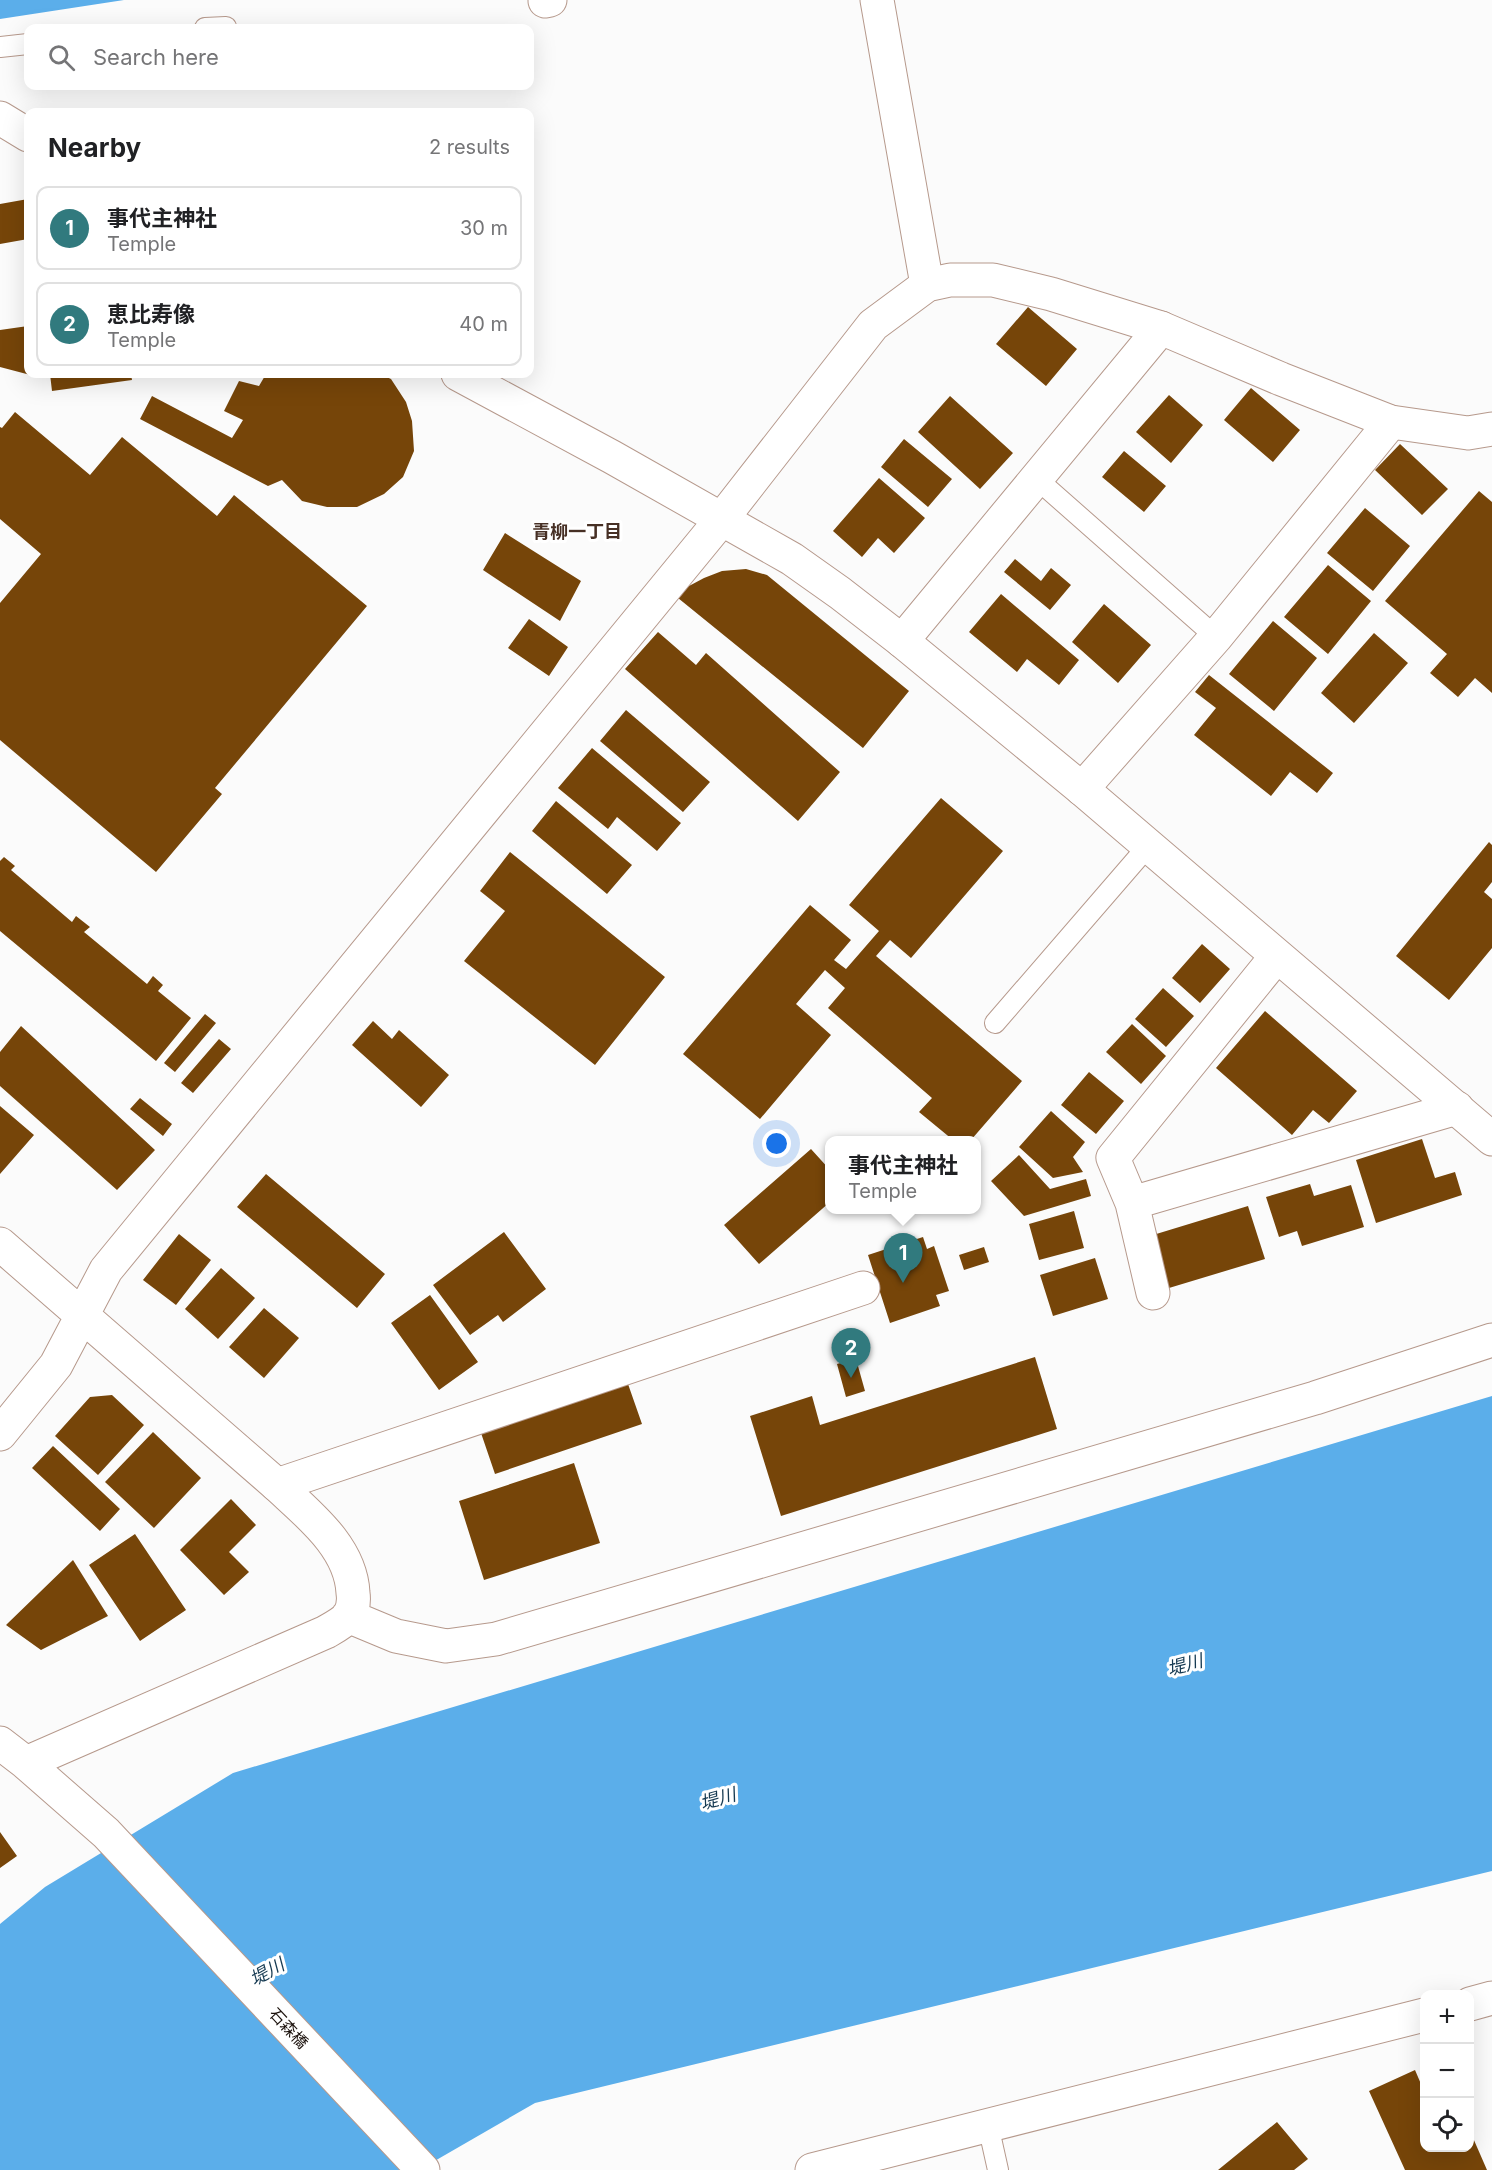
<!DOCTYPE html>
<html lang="en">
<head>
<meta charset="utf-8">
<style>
	body { margin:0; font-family:Inter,"Noto Sans JP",sans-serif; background:#f2f2f2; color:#202124 }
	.controls { position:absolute; right:18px; bottom:18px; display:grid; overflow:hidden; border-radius:12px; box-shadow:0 6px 24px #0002 }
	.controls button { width:54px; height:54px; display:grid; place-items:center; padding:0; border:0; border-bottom:2px solid #e0e0e0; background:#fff; color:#202124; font:30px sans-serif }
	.you { position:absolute; left:777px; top:1144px; width:21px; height:21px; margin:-15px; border:4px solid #fff; border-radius:50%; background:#1a73e8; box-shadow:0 0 0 9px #1a73e833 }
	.badge { display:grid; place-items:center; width:39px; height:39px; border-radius:50%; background:#317a7e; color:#fff; font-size:20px; font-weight:700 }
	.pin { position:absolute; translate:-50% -50px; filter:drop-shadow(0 2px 3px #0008) }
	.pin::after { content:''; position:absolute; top:32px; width:21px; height:18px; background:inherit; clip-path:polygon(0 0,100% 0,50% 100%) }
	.popup { position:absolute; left:825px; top:1136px; width:156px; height:78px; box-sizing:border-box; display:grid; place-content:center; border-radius:12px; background:#fff; filter:drop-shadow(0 2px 4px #0005); font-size:20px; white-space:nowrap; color:#757577 }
	.popup b { font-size:22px; color:#202124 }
	.popup::after { content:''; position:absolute; left:50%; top:100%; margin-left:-12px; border:12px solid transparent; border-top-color:#fff }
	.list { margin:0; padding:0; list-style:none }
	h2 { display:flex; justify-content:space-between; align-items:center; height:78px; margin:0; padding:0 24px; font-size:26px }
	h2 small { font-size:20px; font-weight:400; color:#757577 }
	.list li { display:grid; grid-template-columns:39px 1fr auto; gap:18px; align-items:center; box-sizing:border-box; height:84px; margin:0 12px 12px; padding:0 12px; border:2px solid #e0e0e0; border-radius:12px }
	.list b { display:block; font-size:22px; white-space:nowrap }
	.list p { margin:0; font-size:20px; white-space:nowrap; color:#757577 }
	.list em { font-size:20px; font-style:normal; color:#757577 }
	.icon { flex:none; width:33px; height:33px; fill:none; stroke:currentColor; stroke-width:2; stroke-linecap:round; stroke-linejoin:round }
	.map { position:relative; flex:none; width:1492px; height:2170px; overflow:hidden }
	.search { position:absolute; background:#fff; box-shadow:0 6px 24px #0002; left:24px; top:24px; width:510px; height:66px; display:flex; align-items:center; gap:15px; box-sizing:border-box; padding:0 21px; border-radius:12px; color:#757577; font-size:22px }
	.panel { position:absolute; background:#fff; box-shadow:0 6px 24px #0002; left:24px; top:108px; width:510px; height:270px; border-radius:12px }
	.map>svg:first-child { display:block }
</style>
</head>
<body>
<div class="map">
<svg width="1492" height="2170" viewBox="0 0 1492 2170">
	<rect width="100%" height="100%" fill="#fbfbfb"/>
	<!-- water -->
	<path fill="#5baeea" d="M 0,0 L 124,0 L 0,19 Z
		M 1492,1396 L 1492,1871 L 535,2103 L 419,2170 L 0,2170 L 0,1924 L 45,1887 L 233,1773 Z"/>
	<!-- building -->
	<path fill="#764509" d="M 28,199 L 28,239 L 0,244 L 0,204 Z
		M 1028,307 L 1077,349 L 1046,386 L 996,344 Z
		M 28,326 L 28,374 L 38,374 L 38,377 L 0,367 L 0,330 Z
		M 50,374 L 131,374 L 132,380 L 52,391 Z
		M 266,374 L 380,374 L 391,379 L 406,402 L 412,421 L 414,451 L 403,477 L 384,494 L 357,507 L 327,507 L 302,501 L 282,480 L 268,486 L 140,419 L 152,396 L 232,438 L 243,420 L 224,411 L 239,381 L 259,386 Z
		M 1251,388 L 1300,430 L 1273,462 L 1224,420 Z
		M 1169,395 L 1203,425 L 1171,463 L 1136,432 Z
		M 950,396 L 1013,453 L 980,489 L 918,432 Z
		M 15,412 L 90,475 L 122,437 L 217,516 L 234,495 L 367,606 L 215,788 L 222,794 L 156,872 L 0,740 L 0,603 L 41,554 L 0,519 L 0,427 L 2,428 Z
		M 904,439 L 952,479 L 928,507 L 881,467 Z
		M 1400,444 L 1448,489 L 1422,515 L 1375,470 Z
		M 1124,451 L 1166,486 L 1144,512 L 1102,477 Z
		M 879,478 L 925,518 L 894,553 L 878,538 L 862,557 L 833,531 Z
		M 1479,491 L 1492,502 L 1492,693 L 1475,678 L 1458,697 L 1430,673 L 1447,654 L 1385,601 Z
		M 1365,508 L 1410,546 L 1373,591 L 1327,553 Z
		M 505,533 L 581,581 L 560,621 L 483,570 Z
		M 1015,559 L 1041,581 L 1051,568 L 1071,585 L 1050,610 L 1004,572 Z
		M 1328,565 L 1371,601 L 1328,654 L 1284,617 Z
		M 746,569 L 767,575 L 909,691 L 863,748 L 678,598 L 689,586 L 704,578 L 722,571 Z
		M 1001,594 L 1079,660 L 1059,685 L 1027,659 L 1017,672 L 969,632 Z
		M 1104,604 L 1151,645 L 1118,683 L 1072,642 Z
		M 529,619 L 568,647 L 549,676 L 508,648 Z
		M 1273,621 L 1317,658 L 1274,711 L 1229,674 Z
		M 658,632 L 696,665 L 706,653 L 840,772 L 798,821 L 625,669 Z
		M 1374,633 L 1408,663 L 1354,723 L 1321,693 Z
		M 1209,675 L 1333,773 L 1317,793 L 1290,772 L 1271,796 L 1194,735 L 1216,708 L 1195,692 Z
		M 626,710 L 710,782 L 683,812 L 600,741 Z
		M 592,748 L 681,823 L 657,851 L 617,817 L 608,829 L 558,788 Z
		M 941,798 L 1003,851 L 911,958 L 890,940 L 876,956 L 1022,1081 L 971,1140 L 953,1140 L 919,1112 L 932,1098 L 828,1008 L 845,988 L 825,970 L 796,1004 L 831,1035 L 760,1119 L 683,1054 L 810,905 L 851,940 L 834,960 L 846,969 L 879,931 L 849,905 Z
		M 556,801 L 632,865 L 607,894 L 532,831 Z
		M 1489,842 L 1492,845 L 1492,882 L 1484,892 L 1492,899 L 1492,948 L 1449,1000 L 1396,956 Z
		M 510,852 L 665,977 L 595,1065 L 464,961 L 505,911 L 480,891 Z
		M 4,857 L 15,866 L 11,870 L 72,922 L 76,916 L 90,927 L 84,932 L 147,984 L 153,976 L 163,985 L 158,991 L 191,1018 L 156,1061 L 0,931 L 0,861 Z
		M 1202,944 L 1230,969 L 1200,1003 L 1172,978 Z
		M 1163,988 L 1194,1016 L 1166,1047 L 1135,1019 Z
		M 1265,1011 L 1357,1091 L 1329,1123 L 1313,1110 L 1292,1135 L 1216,1068 Z
		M 205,1014 L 216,1023 L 175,1072 L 164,1063 Z
		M 373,1021 L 392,1039 L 399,1030 L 449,1075 L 421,1107 L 352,1045 Z
		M 1132,1024 L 1166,1056 L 1141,1084 L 1106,1052 Z
		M 21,1026 L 155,1150 L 117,1190 L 0,1086 L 0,1052 Z
		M 219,1039 L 231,1049 L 193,1093 L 181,1083 Z
		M 1089,1072 L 1124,1101 L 1096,1134 L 1061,1105 Z
		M 140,1098 L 172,1124 L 163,1136 L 130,1109 Z
		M 0,1106 L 34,1135 L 0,1174 Z
		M 1051,1111 L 1085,1142 L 1073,1157 L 1083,1172 L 1053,1178 L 1019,1147 Z
		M 1422,1139 L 1435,1178 L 1455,1172 L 1462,1195 L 1376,1223 L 1356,1160 Z
		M 811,1149 L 830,1170 L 830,1202 L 759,1264 L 724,1225 Z
		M 1019,1155 L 1050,1189 L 1086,1179 L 1091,1196 L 1024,1216 L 991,1181 Z
		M 266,1174 L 385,1274 L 357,1308 L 237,1207 Z
		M 1310,1184 L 1314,1196 L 1351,1185 L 1364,1227 L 1302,1246 L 1297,1231 L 1279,1237 L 1266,1197 Z
		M 1248,1206 L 1265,1259 L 1169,1288 L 1153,1235 Z
		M 1074,1211 L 1084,1248 L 1039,1260 L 1029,1224 Z
		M 504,1232 L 546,1289 L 503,1322 L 498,1315 L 470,1335 L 433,1285 Z
		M 179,1234 L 211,1260 L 176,1305 L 143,1280 Z
		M 923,1237 L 927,1249 L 934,1246 L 949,1291 L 936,1295 L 940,1306 L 890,1323 L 868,1255 Z
		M 984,1247 L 989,1262 L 964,1270 L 959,1255 Z
		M 1095,1258 L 1108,1299 L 1053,1316 L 1040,1275 Z
		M 221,1268 L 255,1298 L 218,1339 L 185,1309 Z
		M 430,1295 L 478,1362 L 439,1390 L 391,1323 Z
		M 264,1308 L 299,1338 L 264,1378 L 229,1347 Z
		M 1035,1357 L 1057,1429 L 781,1516 L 750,1416 L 812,1396 L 820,1425 Z
		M 856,1359 L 865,1391 L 846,1397 L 837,1364 Z
		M 628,1384 L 642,1424 L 495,1474 L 481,1433 Z
		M 112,1395 L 144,1425 L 98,1475 L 55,1436 L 90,1397 Z
		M 153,1432 L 201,1478 L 154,1528 L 105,1482 Z
		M 53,1446 L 120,1509 L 100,1531 L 32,1468 Z
		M 574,1463 L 600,1543 L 484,1580 L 459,1501 Z
		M 231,1499 L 256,1525 L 229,1552 L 249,1572 L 224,1595 L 180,1550 Z
		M 135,1534 L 186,1610 L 140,1641 L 89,1565 Z
		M 73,1560 L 108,1616 L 41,1650 L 6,1625 Z
		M 0,1832 L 17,1856 L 0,1868 Z
		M 1415,2070 L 1424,2091 L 1424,2148 L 1470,2148 L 1470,2131 L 1487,2170 L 1405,2170 L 1369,2091 Z
		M 1277,2122 L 1308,2159 L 1294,2170 L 1218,2170 Z"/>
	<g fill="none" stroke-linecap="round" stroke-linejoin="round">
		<!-- lane casing -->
		<g stroke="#b6998c" stroke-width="22">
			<path id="lane" d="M 205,28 L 226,27
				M 0,47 L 28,44
				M 1038,480 L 1216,637
				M 995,1023 L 1148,846
				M 988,2125 L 998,2170"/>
		</g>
		<!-- street casing -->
		<g stroke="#b6998c" stroke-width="35">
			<path id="street" d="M 877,0 L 927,285
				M 545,1 L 550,0
				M 902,641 L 1161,328
				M 1082,789 L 1216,637 L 1391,422
				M 1132,1203 L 1457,1108
				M 1153,1293 L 1132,1203 L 1113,1158 L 1276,957
				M 277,1485 L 863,1288"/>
		</g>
		<!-- secondary casing -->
		<g stroke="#b6998c" stroke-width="35">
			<path id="secondary" d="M 0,118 L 28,135
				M 458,374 L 612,457 L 792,559 L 840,593 L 902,641 L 1082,789 L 1492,1139
				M 0,1244 L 277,1485 C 308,1514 351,1547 353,1593 C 354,1600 353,1609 349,1616 C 344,1622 333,1628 326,1632 L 26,1763
				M 0,1434 L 56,1365 L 106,1270 L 721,520 L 873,325 L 927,285 L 950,280 L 993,280 L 1051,294 L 1161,328 L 1281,379 L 1391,422 L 1468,433 L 1492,429
				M 348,1616 L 396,1636 L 446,1646 L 496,1639 L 1315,1398 L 1492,1340
				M 0,1743 L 26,1763 L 106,1833 L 423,2170
				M 1470,2004 L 1492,1998
				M 812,2170 L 1424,2015"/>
		</g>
		<!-- lane -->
		<use href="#lane" stroke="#fff" stroke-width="20"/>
		<!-- street -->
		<use href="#street" stroke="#fff" stroke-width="33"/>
		<!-- secondary -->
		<use href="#secondary" stroke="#fff" stroke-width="33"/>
	</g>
	<g text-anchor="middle" stroke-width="6" stroke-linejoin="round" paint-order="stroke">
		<!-- street labels -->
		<g font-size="16" fill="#1a100b" stroke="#fff">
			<text transform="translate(289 2028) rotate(47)" y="6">石森橋</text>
		</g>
		<!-- neighbourhood labels -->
		<g font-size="18" font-weight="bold" fill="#473025" stroke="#fff">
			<text x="577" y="538">青柳一丁目</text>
		</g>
		<!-- water labels -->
		<g font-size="18" font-style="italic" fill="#163a52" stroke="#fff">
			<text transform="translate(1185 1665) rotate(-15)" y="6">堤川</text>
			<text transform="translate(718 1799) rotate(-16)" y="6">堤川</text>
			<text transform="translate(267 1972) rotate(-29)" y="6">堤川</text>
		</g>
	</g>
</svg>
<div class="controls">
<button>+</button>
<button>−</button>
<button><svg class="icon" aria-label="locate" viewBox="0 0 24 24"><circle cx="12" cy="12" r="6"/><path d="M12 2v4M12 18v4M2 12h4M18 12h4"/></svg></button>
</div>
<div class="you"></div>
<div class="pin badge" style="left:903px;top:1283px">1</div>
<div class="popup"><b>事代主神社</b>Temple</div>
<div class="pin badge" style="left:851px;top:1378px">2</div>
<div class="search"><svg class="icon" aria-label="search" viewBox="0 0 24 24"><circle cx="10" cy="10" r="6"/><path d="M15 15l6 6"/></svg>Search here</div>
<section class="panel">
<h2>Nearby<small>2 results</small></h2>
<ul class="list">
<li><span class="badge">1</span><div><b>事代主神社</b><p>Temple</p></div><em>30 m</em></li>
<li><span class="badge">2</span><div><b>恵比寿像</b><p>Temple</p></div><em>40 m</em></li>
</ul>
</section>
</div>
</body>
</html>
